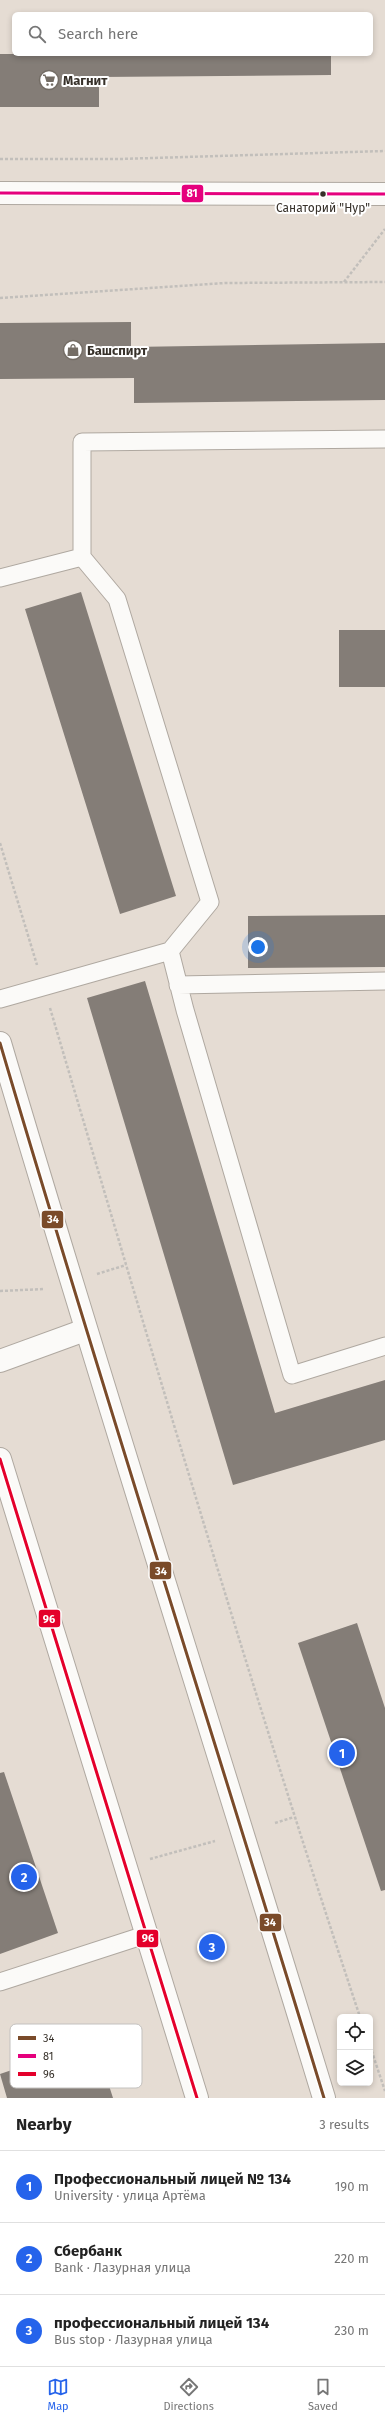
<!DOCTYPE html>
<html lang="en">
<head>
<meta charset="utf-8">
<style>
	body { margin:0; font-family:"Fira Sans",sans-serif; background:#f2f2f2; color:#222 }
	.controls { position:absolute; right:12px; bottom:12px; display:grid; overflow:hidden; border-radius:6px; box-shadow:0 2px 6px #0003 }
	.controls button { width:36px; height:36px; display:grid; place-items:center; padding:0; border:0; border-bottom:1px solid #e0e0e0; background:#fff; color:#222; font:20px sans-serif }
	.you { position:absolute; left:258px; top:947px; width:14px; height:14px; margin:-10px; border:3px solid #fff; border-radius:50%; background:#1a73e8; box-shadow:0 0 0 6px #1a73e833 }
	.badge { display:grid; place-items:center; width:26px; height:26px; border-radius:50%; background:#2563eb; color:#fff; font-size:13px; font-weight:700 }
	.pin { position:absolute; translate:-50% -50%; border:2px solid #fff; box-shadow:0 1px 4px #0006 }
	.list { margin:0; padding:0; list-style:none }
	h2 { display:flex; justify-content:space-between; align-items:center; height:52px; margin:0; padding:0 16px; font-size:17px }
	h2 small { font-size:13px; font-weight:400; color:#767676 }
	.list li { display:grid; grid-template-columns:26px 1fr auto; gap:12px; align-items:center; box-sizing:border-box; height:72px; padding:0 16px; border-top:1px solid #e0e0e0 }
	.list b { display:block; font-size:15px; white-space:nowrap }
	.list p { margin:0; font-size:13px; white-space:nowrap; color:#767676 }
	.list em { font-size:13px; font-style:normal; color:#767676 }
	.icon { flex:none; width:22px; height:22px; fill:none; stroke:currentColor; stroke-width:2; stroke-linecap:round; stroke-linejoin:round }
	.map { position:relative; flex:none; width:385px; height:2098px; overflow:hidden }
	.search { position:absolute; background:#fff; box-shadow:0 2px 6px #0003; left:12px; right:12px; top:12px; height:44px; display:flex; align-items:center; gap:10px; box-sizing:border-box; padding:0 14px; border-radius:6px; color:#767676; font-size:15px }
	.sheet { height:268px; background:#fff }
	nav { display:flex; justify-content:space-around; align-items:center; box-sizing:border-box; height:56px; border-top:1px solid #e0e0e0; background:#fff; font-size:11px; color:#767676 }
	nav a { display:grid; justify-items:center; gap:2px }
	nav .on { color:#2563eb }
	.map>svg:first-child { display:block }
</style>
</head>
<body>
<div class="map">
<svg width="385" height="2098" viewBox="0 0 385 2098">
	<rect width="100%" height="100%" fill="#e5dcd3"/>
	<!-- building -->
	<path fill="#847d77" d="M 0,54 L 331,54 L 331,75 L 99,77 L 99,107 L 0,107 Z
		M 131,322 L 131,347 L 385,343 L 385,400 L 134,403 L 134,378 L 0,379 L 0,323 Z
		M 81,592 L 176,896 L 120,914 L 25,609 Z
		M 339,630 L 385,630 L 385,687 L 339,687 Z
		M 385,915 L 385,967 L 248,968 L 248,916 Z
		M 145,981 L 275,1413 L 385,1380 L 385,1440 L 233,1485 L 87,998 Z
		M 357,1623 L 385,1708 L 385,1890 L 381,1891 L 298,1643 Z
		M 4,1772 L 58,1933 L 0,1954 L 0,1773 Z
		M 95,2042 L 113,2098 L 7,2098 L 0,2074 Z"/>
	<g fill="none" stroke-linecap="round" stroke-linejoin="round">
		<!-- lane casing -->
		<g stroke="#afa8a0" stroke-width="19">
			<path id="lane" d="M 82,557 L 117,599 L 210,902 L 170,951 L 185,1010 L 292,1375 L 385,1346
				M 0,578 L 82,557 L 82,442 L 385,439
				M 178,985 L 385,981
				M 0,999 L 170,951
				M 0,1982 L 148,1934"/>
		</g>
		<!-- street casing -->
		<g stroke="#afa8a0" stroke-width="24">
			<path id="street" d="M 0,1361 L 85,1330
				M 0,1459 L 197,2098"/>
		</g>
		<!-- secondary casing -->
		<g stroke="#afa8a0" stroke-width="24">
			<path id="secondary" d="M 0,193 L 385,194
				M 0,1043 C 104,1396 217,1746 324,2098"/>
		</g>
		<!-- path -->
		<path stroke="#c2bfbb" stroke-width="2.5" stroke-dasharray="3 2" stroke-linecap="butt" d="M 0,159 L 119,159 L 385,151
			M 344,282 L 385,229
			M 0,298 L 225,283 L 385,282
			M 0,843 L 37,965
			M 50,1008 C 150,1346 249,1683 360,2017
			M 97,1274 L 126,1265
			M 0,1291 L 44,1289
			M 275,1823 L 294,1817
			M 150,1859 L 215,1841
			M 370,2046 L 385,2091"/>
		<!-- lane -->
		<use href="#lane" stroke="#fbfaf8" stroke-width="17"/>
		<!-- street -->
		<use href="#street" stroke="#fbfaf8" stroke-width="22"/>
		<!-- secondary -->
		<use href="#secondary" stroke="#fbfaf8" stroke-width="22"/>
		<!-- bus-1 casing -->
		<g stroke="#fff" stroke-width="6">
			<path id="bus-1" d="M 0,1043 C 104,1396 217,1746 324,2098"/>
		</g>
		<!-- bus-2 casing -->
		<g stroke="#fff" stroke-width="6">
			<path id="bus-2" d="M 0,193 L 385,194"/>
		</g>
		<!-- bus-3 casing -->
		<g stroke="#fff" stroke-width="6">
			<path id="bus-3" d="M 0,1459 L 197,2098"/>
		</g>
		<!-- bus-1 -->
		<use href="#bus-1" stroke="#7a4b2a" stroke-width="3"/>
		<!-- bus-2 -->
		<use href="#bus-2" stroke="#e5007d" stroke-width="3"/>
		<!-- bus-3 -->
		<use href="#bus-3" stroke="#e4002b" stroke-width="3"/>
	</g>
	<!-- icons -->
	<defs>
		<g id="supermarket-ring" transform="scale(1)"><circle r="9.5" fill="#fff" stroke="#746d65" stroke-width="1.5"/><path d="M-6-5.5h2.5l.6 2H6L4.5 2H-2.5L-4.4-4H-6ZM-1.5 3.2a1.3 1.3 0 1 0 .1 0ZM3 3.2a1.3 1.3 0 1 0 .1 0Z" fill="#746d65"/></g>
		<g id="shop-ring" transform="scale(1)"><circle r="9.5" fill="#fff" stroke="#746d65" stroke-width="1.5"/><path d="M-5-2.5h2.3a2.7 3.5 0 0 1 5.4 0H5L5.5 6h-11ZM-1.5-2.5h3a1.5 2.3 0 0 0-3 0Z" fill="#746d65"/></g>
	</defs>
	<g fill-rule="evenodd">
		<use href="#supermarket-ring" x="49" y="80"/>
		<use href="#shop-ring" x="73" y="350"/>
	</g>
	<!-- markers -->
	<circle fill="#37312a" stroke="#fff" stroke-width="1.5" cx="323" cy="194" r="3.5"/>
	<g text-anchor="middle" stroke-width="4" stroke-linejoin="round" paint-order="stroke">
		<!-- bus labels -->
		<g font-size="12" fill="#37312a" stroke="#fff">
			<text x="323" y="212">Санаторий "Нур"</text>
		</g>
		<!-- poi labels -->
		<g font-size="13" font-weight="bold" fill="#37312a" stroke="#fff" text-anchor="start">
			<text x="63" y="85">Магнит</text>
			<text x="87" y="355">Башспирт</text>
		</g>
	</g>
	<!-- legend -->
	<rect x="10" y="2024" width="132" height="64" rx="6" fill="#fff" stroke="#c3c1bf" stroke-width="1"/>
	<rect x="18" y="2036" width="18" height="4" fill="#7a4b2a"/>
	<rect x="18" y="2054" width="18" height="4" fill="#e5007d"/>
	<rect x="18" y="2072" width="18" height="4" fill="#e4002b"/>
	<g font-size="11" fill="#37312a">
		<text x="43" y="2042">34</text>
		<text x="43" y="2060">81</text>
		<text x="43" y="2078">96</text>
	</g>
	<g stroke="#fff" stroke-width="1.5">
		<rect x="181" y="184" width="23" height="19" rx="4" fill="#e5007d"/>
		<rect x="41" y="1210" width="23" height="19" rx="4" fill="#7a4b2a"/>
		<rect x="149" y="1561" width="23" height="19" rx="4" fill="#7a4b2a"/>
		<rect x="38" y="1609" width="23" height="19" rx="4" fill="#e4002b"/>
		<rect x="259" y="1913" width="23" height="19" rx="4" fill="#7a4b2a"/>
		<rect x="136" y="1929" width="23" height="19" rx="4" fill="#e4002b"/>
	</g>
	<g font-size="11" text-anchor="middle" font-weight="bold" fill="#fff">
		<text x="192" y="197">81</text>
		<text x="53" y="1223">34</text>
		<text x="161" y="1575">34</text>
		<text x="49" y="1623">96</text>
		<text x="270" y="1926">34</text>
		<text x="148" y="1942">96</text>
	</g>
</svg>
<div class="controls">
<button><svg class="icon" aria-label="locate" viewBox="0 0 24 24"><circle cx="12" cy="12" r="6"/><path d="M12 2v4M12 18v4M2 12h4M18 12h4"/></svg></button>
<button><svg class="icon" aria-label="layers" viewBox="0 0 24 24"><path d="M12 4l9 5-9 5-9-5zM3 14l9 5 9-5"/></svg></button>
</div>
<div class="you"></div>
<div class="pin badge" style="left:342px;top:1753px">1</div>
<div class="pin badge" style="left:24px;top:1877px">2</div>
<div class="pin badge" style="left:212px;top:1947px">3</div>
<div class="search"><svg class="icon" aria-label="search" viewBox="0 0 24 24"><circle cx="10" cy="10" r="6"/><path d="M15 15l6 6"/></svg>Search here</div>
</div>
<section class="sheet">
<h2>Nearby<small>3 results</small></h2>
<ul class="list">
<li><span class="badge">1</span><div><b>Профессиональный лицей № 134</b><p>University · улица Артёма</p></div><em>190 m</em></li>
<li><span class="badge">2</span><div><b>Сбербанк</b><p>Bank · Лазурная улица</p></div><em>220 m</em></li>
<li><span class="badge">3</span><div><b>профессиональный лицей 134</b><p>Bus stop · Лазурная улица</p></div><em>230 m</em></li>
</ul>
</section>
<nav>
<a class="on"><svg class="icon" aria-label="map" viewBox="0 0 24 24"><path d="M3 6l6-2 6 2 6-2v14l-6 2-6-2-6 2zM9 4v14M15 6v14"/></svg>Map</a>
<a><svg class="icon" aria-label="directions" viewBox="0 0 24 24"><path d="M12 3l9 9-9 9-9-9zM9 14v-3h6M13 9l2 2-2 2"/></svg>Directions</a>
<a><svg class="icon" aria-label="saved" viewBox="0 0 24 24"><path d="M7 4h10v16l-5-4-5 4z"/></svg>Saved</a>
</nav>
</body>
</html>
